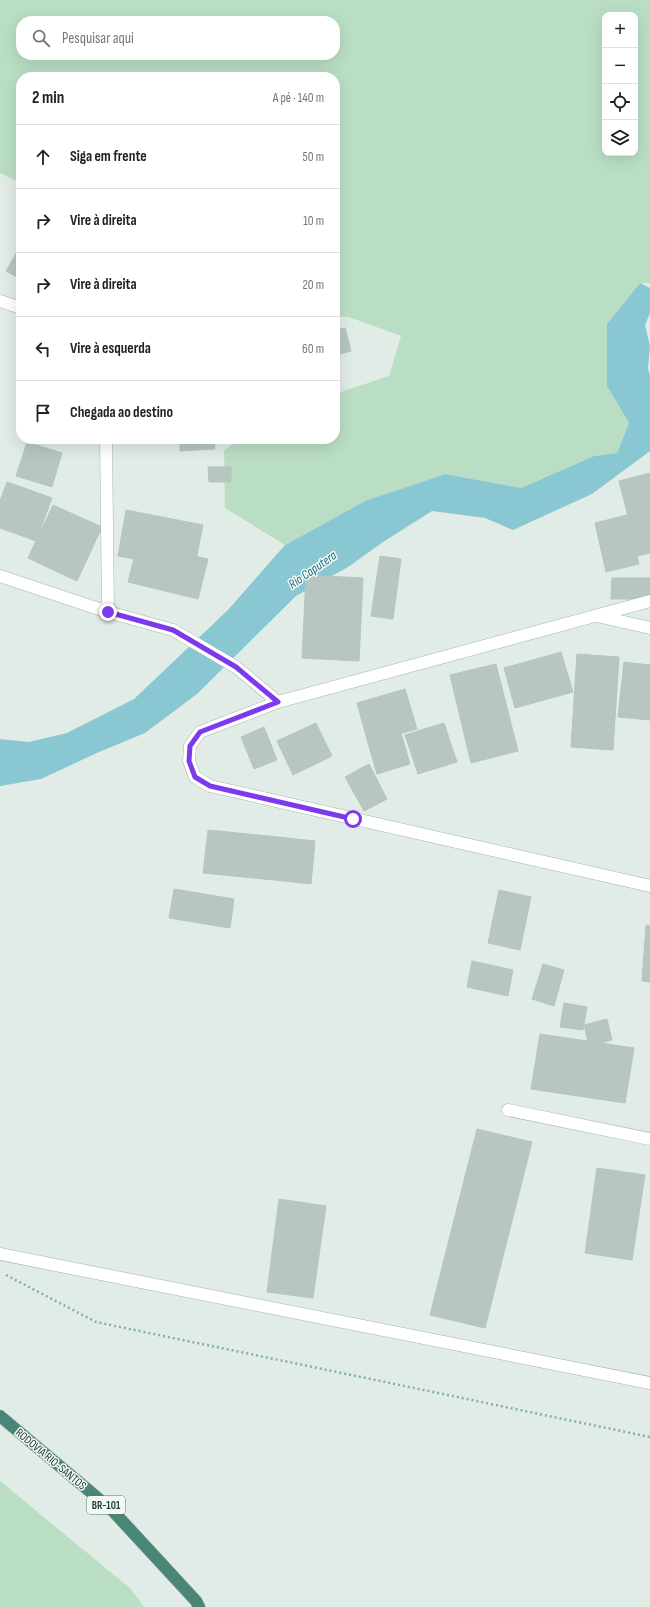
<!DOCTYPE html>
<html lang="pt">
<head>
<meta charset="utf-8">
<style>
	body { margin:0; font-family:"Sofia Sans Condensed",sans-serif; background:#f2f2f2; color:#222 }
	.controls { position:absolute; right:12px; top:12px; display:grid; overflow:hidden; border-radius:8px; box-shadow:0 4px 16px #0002 }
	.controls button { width:36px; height:36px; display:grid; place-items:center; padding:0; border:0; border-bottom:1px solid #e0e0e0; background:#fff; color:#222; font:20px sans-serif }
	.stop { position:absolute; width:12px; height:12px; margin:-9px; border:3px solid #7c3aed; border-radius:50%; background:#fff }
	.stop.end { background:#7c3aed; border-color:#fff; box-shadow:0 1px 4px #0008 }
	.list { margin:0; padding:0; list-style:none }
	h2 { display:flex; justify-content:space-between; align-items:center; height:52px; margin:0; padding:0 16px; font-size:17px }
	h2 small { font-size:13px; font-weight:400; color:#767676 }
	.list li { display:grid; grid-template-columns:26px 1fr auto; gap:12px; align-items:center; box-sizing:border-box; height:64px; padding:0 16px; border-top:1px solid #e0e0e0 }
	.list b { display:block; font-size:15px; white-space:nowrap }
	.list em { font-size:13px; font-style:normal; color:#767676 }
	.icon { flex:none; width:22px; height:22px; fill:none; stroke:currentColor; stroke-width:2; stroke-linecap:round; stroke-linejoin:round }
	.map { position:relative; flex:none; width:650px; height:1607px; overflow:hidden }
	.search { position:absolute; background:#fff; box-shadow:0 4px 16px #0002; left:16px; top:16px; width:324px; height:44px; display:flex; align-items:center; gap:10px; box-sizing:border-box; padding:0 14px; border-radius:16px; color:#767676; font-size:15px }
	.panel { position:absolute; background:#fff; box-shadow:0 4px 16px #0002; left:16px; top:72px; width:324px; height:372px; border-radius:16px }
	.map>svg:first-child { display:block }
</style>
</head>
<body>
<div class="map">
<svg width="650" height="1607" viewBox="0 0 650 1607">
	<rect width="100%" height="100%" fill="#e2ece7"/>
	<!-- green -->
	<path fill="#badec4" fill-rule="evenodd" d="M 0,0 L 650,0 L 650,283 L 640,283 L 607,325 L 607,386 L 629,423 L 617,453 L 594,456 L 521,488 L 445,474 L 413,485 L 367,500 L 285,545 L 225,508 L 224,450 L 243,439 L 335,439 L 335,394 L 389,376 L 401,336 L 349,317 L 335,316 L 335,77 L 21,77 L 21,183 L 0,173 ZM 605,15 L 635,15 L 635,153 L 605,153 ZM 21,21 L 335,21 L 335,55 L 21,55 Z
		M 0,1481 L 131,1589 L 144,1607 L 0,1607 Z"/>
	<!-- water -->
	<path fill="#89c7d2" d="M 640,283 L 650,288 L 650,313 L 645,325 L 650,346 L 648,368 L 650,376 L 650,451 L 592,494 L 513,530 L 485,518 L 432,511 L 383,542 L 348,567 L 296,596 L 197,694 L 145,733 L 99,752 L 41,779 L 0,786 L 0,739 L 29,742 L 67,733 L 134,699 L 228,610 L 285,545 L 367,500 L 413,485 L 445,474 L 521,488 L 594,456 L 617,453 L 629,423 L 607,386 L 607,324 Z"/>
	<!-- building -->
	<path fill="#b7c7c0" stroke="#b4c6be" d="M 21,245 L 21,279 L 6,271 Z
		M 345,328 L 351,351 L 335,355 L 335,330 Z
		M 180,439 L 214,439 L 215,449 L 180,451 Z
		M 27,442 L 62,453 L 52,487 L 16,476 Z
		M 208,467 L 231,467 L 231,482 L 209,482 Z
		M 650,473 L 650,553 L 638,556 L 619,481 Z
		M 7,482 L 52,498 L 36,541 L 0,528 L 0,501 Z
		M 53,505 L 102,527 L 77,581 L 28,558 Z
		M 126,510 L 203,525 L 194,570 L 118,556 Z
		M 627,515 L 639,564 L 606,572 L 595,523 Z
		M 138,543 L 208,559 L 198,599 L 128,582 Z
		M 380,556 L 401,559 L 393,619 L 371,616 Z
		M 306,575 L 363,578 L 359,661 L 302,658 Z
		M 612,578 L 650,578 L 650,599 L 611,599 Z
		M 561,652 L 573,692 L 515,708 L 504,668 Z
		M 577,654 L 619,657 L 613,750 L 571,747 Z
		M 624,662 L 650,665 L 650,720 L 618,717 Z
		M 496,664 L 518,751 L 471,763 L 450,675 Z
		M 405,689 L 417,729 L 368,743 L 357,703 Z
		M 316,723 L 332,756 L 293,775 L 277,741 Z
		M 444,723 L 457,762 L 418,774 L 405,735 Z
		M 264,727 L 277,760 L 254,769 L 241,737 Z
		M 401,733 L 410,764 L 377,774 L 368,743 Z
		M 369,764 L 387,799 L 364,811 L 345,777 Z
		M 208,830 L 278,837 L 274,880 L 203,873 Z
		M 278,837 L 315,841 L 311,884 L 274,880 Z
		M 174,889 L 234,899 L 230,928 L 169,918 Z
		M 499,890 L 531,897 L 520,950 L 488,943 Z
		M 646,925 L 650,926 L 650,982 L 642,981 Z
		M 472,961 L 513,970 L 508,996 L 467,987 Z
		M 543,964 L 564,970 L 554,1006 L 532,999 Z
		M 564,1003 L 587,1007 L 583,1030 L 560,1027 Z
		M 607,1019 L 612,1040 L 589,1046 L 584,1025 Z
		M 540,1034 L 634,1048 L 625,1103 L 531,1089 Z
		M 477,1129 L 532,1142 L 485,1328 L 430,1315 Z
		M 597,1168 L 645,1175 L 632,1260 L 585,1253 Z
		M 279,1199 L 326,1206 L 313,1298 L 267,1292 Z"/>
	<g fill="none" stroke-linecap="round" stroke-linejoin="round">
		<!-- minor casing -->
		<g stroke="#a4b4ae" stroke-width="13">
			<path id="minor" d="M 0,301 L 21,308
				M 106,439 L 108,612
				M 0,576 L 108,612 L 173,630 L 236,667 L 278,702 L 650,601
				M 597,616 L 650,628
				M 278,702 L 200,732 L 190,746 L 189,761 L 195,777 L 210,786 L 650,886
				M 508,1110 L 650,1139
				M 0,1254 L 650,1383"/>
		</g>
		<!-- trunk casing -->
		<g stroke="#c1c9c7" stroke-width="13">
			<path id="trunk" d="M 0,1416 L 112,1510 L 196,1601 L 199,1607"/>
		</g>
		<!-- path -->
		<path stroke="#82b0a2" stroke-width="2.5" stroke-dasharray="2 3" stroke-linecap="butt" d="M 6,1275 L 96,1322 L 650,1437"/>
		<!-- minor -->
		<use href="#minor" stroke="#fff" stroke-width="12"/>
		<!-- trunk -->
		<use href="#trunk" stroke="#4a8678" stroke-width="12"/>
	</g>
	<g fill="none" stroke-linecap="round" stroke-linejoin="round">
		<!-- route -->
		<path stroke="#7c3aed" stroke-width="5" d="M 108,612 L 173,630 L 236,667 L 278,702 L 200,732 L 190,746 L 189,761 L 195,777 L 210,786 L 353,819"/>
	</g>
	<g text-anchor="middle" stroke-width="3" stroke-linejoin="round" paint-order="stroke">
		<!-- shield labels -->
		<rect fill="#f2f9f5" stroke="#60756f" stroke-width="1" x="87" y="1496" width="38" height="18" rx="3"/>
		<g font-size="11" font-weight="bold" fill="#213d36">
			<text x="106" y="1509">BR-101</text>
		</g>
		<!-- street labels -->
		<g font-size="12" fill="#213d36" stroke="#f2f9f5">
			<text transform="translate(51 1459) rotate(40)" y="4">RODOVIA RIO-SANTOS</text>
		</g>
		<!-- water labels -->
		<g font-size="13" font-style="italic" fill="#1b6a7a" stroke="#f2f9f5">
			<text transform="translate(312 569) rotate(-35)" y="5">Rio Caputera</text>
		</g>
	</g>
</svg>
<div class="controls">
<button>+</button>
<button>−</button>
<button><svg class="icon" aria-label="locate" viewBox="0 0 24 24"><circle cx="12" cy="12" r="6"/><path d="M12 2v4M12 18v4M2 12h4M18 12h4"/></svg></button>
<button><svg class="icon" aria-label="layers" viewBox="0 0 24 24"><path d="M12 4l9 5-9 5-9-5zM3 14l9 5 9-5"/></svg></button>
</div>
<div class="stop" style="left:353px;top:819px"></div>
<div class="stop end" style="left:108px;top:612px"></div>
<div class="search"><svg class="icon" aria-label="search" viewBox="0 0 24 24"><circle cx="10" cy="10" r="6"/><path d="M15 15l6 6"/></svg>Pesquisar aqui</div>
<section class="panel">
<h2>2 min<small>A pé · 140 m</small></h2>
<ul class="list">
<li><svg class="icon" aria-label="ahead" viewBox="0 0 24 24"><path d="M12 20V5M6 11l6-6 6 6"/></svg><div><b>Siga em frente</b></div><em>50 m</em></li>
<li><svg class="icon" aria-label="right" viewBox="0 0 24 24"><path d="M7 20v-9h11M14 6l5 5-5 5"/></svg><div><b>Vire à direita</b></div><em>10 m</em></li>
<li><svg class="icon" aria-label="right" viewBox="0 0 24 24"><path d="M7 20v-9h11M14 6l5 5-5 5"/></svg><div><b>Vire à direita</b></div><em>20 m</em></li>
<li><svg class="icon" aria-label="left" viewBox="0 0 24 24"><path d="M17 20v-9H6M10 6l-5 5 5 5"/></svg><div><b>Vire à esquerda</b></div><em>60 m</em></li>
<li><svg class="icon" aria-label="arrive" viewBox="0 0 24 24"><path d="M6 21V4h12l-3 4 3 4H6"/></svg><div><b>Chegada ao destino</b></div></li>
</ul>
</section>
</div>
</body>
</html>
